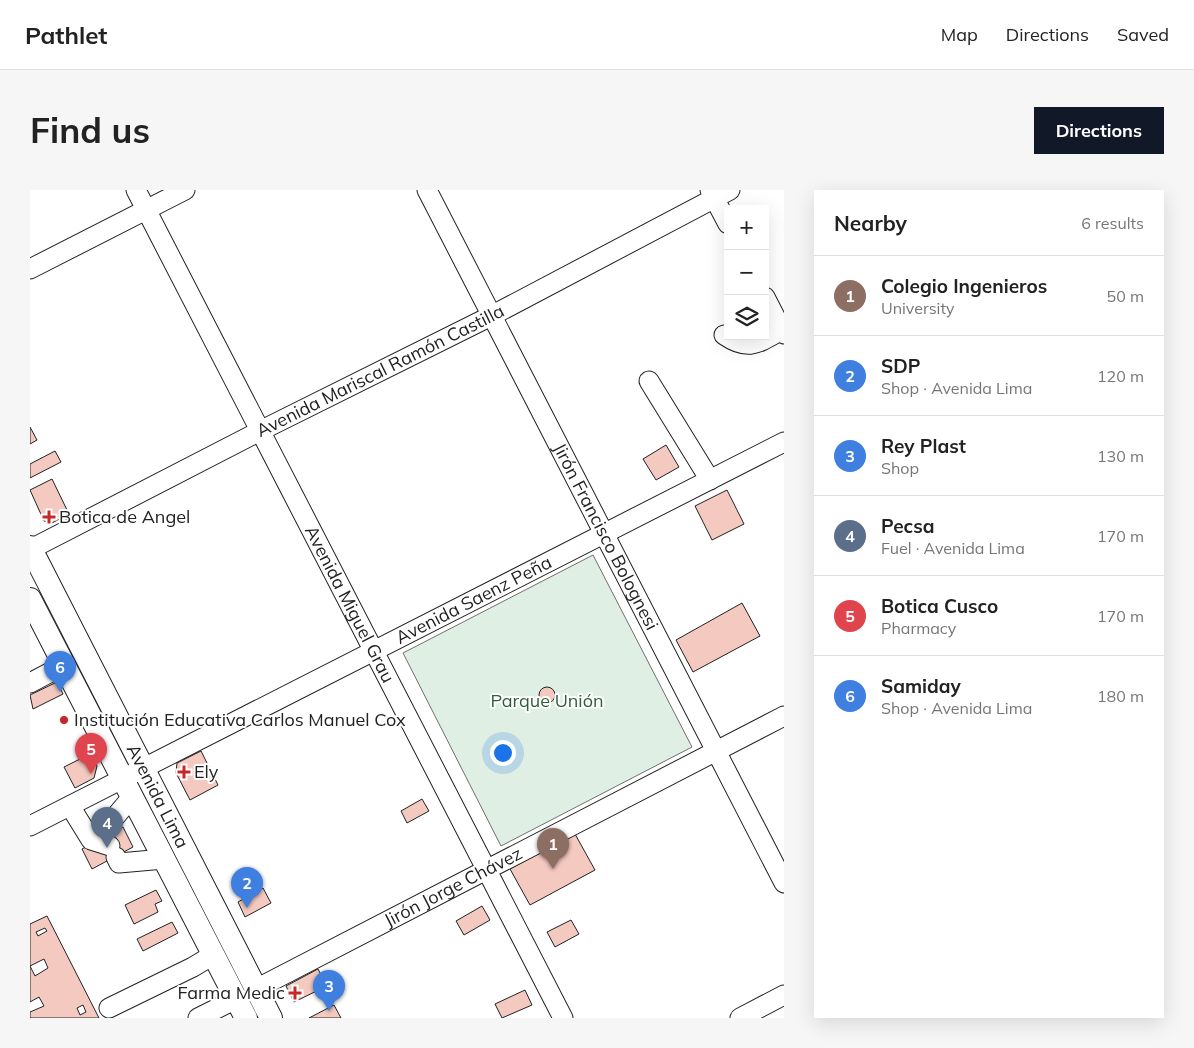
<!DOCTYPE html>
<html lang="en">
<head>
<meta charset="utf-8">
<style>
	body { margin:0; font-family:Mulish,sans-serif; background:#f6f6f6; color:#222 }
	.controls { position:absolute; right:15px; top:15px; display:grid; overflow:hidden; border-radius:0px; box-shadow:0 5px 20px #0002 }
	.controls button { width:45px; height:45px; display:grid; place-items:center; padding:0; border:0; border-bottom:1px solid #e0e0e0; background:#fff; color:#222; font:25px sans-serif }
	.you { position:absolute; left:472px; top:562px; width:18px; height:18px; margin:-12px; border:4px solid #fff; border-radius:50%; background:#1a73e8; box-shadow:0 0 0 8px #1a73e833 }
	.badge { display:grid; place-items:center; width:32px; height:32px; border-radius:50%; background:#111827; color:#fff; font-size:16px; font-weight:700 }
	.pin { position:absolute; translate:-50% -41px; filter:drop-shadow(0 1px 2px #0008) }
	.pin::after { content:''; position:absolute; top:26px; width:18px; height:15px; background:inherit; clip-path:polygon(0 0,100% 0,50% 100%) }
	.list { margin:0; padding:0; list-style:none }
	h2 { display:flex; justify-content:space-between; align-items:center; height:65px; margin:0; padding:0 20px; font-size:21px }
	h2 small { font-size:16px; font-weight:400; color:#767676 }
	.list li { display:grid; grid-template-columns:32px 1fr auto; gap:15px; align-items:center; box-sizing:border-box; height:80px; padding:0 20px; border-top:1px solid #e0e0e0 }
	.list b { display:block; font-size:19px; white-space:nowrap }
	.list p { margin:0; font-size:16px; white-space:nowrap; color:#767676 }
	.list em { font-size:16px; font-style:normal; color:#767676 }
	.icon { flex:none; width:28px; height:28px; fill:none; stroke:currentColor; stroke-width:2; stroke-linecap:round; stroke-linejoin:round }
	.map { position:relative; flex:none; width:754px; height:828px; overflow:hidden; border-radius:0px }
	header { display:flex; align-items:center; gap:30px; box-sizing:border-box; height:70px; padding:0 25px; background:#fff; border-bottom:1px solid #e0e0e0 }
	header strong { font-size:24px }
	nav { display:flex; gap:28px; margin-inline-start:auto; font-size:18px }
	.intro { display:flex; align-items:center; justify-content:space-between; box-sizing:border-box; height:120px; padding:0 30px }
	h1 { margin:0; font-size:35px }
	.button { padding:12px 22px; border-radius:0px; background:#111827; color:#fff; font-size:18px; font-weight:700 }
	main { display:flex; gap:30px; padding:0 30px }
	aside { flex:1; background:#fff; border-radius:0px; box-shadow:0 5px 20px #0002 }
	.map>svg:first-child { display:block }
</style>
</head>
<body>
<header>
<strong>Pathlet</strong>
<nav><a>Map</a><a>Directions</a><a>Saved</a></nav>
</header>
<div class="intro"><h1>Find us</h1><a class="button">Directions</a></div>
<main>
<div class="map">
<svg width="754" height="828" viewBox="0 0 754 828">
	<rect width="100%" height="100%" fill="#fff"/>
	<!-- green -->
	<path fill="#e0efe3" stroke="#6f6f6f" d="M 563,365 L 662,557 L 471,656 L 373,463 Z"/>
	<!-- building -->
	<path fill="#f3c9c0" stroke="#222" fill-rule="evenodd" d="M 0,237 L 7,250 L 0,254 Z
		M 636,255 L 649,277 L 626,290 L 613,269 Z
		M 25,261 L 31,272 L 0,288 L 0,274 Z
		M 22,289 L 39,324 L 22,333 L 14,331 L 0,300 Z
		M 697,300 L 714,334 L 682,350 L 665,316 Z
		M 712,413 L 730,446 L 663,482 L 646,450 Z
		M 27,492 L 33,504 L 3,519 L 0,505 Z
		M509 505a8 8 0 1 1 16 0a8 8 0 1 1-16 0Z
		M 171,561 L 188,595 L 160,610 L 146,583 L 147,573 Z
		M 60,564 L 67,576 L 64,588 L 45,598 L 34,577 Z
		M 392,609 L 399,621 L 377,633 L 371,621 Z
		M 93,637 L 103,657 L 62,679 L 52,659 Z
		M 545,644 L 565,680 L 500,715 L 480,679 Z
		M 233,698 L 241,713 L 215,727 L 208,712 Z
		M 126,700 L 132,711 L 125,714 L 128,722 L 104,734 L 95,715 Z
		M 452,716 L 460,730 L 434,745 L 426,731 Z
		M 17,726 L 69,828 L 0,828 L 0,822 L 14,816 L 9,807 L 0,812 L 0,734 ZM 15,738 L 17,741 L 8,746 L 6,742 ZM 14,769 L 18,778 L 5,786 L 0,776 ZM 53,815 L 56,822 L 50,825 L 47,818 Z
		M 541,730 L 549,744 L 525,757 L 517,742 Z
		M 142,732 L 148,743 L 113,761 L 107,749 Z
		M 288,779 L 297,796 L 264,812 L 256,796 Z
		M 495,800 L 502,815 L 472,828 L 465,814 Z
		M 304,815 L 311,828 L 279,828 Z"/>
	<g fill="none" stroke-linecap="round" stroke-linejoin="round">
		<!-- minor casing -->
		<g stroke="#222" stroke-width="21">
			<g id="minor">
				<path id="s1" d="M 106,0 L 533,828"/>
				<path id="s2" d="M 397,0 L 754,693"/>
				<path d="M 680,0 L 698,34"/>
				<path d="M 0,79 L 155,0"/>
				<path d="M 735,107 L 754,144"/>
				<path d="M 694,145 C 719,162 728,153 752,140"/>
				<path d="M 619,191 L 680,290"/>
				<path id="s3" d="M 1,359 L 230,241 L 461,126 L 700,0"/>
				<path d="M 0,493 L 34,475"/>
				<path d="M 40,616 L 61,650 L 80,656"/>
				<path id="s4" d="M 0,636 L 754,252"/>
				<path d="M 75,646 L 73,641 L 102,607"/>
				<path d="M 86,667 L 89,673 L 134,669"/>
				<path id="s5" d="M 226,799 L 754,526"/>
				<path d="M 79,818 L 163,777 L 183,765"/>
				<path d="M 168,828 L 206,809"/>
				<path d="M 710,828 L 754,805"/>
			</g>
		</g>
		<!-- major casing -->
		<g stroke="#222" stroke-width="24">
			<g id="major">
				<path id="s6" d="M 0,357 L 241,828"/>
				<path d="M 0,409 L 216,828"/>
			</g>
		</g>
		<!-- minor -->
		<use href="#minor" stroke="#fff" stroke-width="19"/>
		<!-- major -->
		<use href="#major" stroke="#fff" stroke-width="22"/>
	</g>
	<!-- markers -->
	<g fill="#c62828" stroke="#fff" stroke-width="2">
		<path d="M16.5 319.5h5v5h5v5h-5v5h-5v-5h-5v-5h5z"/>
		<circle cx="34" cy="530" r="5"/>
		<path d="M151.5 574.5h5v5h5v5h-5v5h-5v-5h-5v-5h5z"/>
		<path d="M262.5 795.5h5v5h5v5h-5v5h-5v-5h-5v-5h5z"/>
	</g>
	<g text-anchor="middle" stroke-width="4" stroke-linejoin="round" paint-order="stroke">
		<!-- street labels -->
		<g font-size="18" fill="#222" stroke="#fff">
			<text dy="6" stroke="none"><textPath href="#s3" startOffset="392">Avenida Mariscal Ramón Castilla</textPath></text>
			<text dy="6" stroke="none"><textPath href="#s2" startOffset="390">Jirón Francisco Bolognesi</textPath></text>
			<text dy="6" stroke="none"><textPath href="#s4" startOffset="498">Avenida Saenz Peña</textPath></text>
			<text dy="6" stroke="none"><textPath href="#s1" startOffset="466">Avenida Miguel Grau</textPath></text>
			<text dy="6" stroke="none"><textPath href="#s6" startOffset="280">Avenida Lima</textPath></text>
			<text dy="6" stroke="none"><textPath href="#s5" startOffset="222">Jirón Jorge Chávez</textPath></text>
		</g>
		<!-- poi labels -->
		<g font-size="18" fill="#222" stroke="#fff" text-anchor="start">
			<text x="29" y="333">Botica de Angel</text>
			<text x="44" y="536">Institución Educativa Carlos Manuel Cox</text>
			<text x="164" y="588">Ely</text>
			<text x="255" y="809" text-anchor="end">Farma Medic</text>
		</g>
		<!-- park labels -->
		<g font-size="18" fill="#2f5e38" stroke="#fff">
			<text x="517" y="517">Parque Unión</text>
		</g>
	</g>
</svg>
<div class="controls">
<button>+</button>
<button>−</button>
<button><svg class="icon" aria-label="layers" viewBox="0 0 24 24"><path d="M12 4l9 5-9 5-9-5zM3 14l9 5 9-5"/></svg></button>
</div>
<div class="you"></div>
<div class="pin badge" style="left:523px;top:679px;background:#8d6e63">1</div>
<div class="pin badge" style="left:217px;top:718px;background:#3f7fe0">2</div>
<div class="pin badge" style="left:299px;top:821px;background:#3f7fe0">3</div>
<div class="pin badge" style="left:77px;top:658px;background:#5c6f8a">4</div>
<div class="pin badge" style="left:61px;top:584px;background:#e0444e">5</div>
<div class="pin badge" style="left:30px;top:502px;background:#3f7fe0">6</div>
</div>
<aside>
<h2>Nearby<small>6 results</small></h2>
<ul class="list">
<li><span class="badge" style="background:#8d6e63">1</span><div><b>Colegio Ingenieros</b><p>University</p></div><em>50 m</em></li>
<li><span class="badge" style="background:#3f7fe0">2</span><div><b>SDP</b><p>Shop · Avenida Lima</p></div><em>120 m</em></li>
<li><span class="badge" style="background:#3f7fe0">3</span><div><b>Rey Plast</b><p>Shop</p></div><em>130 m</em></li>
<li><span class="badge" style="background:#5c6f8a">4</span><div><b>Pecsa</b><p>Fuel · Avenida Lima</p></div><em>170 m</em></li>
<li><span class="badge" style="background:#e0444e">5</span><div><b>Botica Cusco</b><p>Pharmacy</p></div><em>170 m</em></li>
<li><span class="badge" style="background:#3f7fe0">6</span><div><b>Samiday</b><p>Shop · Avenida Lima</p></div><em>180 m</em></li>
</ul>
</aside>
</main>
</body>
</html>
